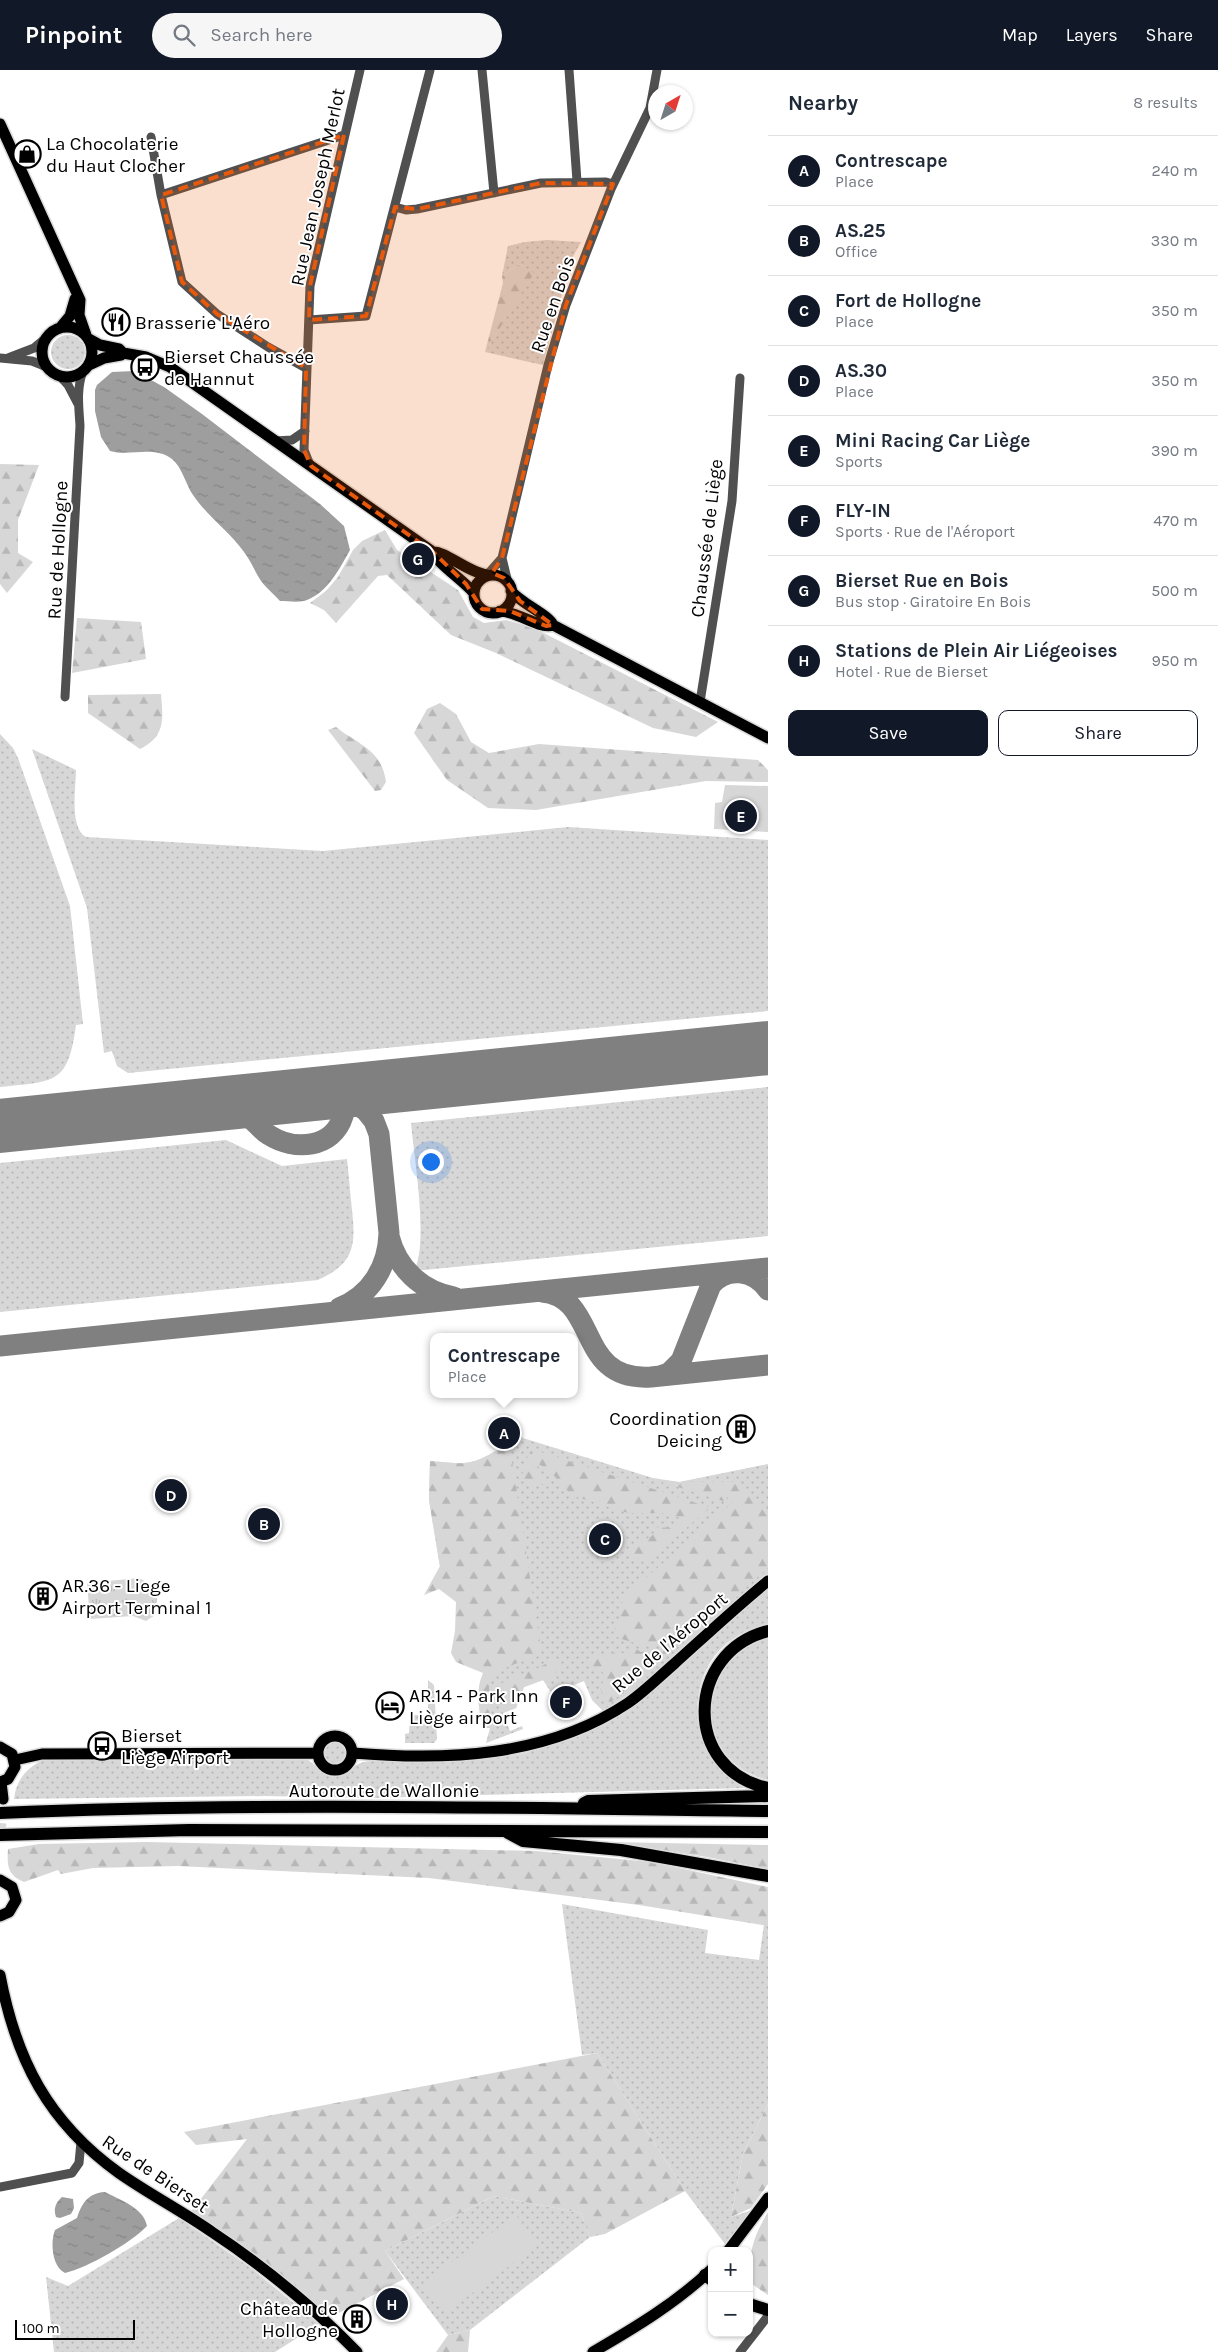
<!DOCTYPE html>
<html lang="en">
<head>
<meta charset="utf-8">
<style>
	body { margin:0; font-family:Karla,sans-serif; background:#f6f6f7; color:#1f2937 }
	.controls { position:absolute; right:15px; bottom:15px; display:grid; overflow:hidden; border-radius:10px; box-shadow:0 1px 4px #0004 }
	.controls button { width:45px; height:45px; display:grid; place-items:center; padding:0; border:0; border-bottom:1px solid #e0e1e3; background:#fff; color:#1f2937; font:25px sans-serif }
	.compass { position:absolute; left:648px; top:15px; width:45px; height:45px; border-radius:50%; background:#fff; box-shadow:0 1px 4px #0004; rotate:39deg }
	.scale { position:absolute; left:15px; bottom:12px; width:120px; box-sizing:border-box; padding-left:5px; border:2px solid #000; border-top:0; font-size:14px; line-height:18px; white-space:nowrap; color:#000; -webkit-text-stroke:4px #fff; paint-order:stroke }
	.you { position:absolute; left:430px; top:1091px; width:18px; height:18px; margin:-12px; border:4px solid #fff; border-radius:50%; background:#1a73e8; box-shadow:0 0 0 8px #1a73e833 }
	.badge { display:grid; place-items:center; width:32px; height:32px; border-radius:50%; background:#111827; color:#fff; font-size:16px; font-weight:700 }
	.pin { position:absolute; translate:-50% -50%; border:2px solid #fff; box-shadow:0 1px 5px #0006 }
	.popup { position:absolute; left:430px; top:1263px; width:148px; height:65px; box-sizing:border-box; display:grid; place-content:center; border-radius:10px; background:#fff; filter:drop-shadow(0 1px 4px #0005); font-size:16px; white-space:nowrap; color:#747a83 }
	.popup b { font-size:19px; color:#1f2937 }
	.popup::after { content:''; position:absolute; left:50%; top:100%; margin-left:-10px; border:10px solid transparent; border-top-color:#fff }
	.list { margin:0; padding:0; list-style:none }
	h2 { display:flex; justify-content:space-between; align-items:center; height:65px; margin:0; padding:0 20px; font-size:21px }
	h2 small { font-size:16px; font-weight:400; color:#747a83 }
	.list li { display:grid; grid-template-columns:32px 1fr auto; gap:15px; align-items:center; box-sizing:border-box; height:70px; padding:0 20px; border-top:1px solid #e0e1e3 }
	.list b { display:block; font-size:19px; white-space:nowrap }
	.list p { margin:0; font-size:16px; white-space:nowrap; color:#747a83 }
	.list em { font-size:16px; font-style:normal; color:#747a83 }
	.actions { display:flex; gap:10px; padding:15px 20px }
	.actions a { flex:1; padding:11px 0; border:1px solid #111827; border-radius:10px; text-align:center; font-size:18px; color:#111827 }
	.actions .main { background:#111827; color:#fff }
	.icon { flex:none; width:28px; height:28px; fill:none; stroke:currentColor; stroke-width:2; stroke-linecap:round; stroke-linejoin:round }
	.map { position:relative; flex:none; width:768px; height:2282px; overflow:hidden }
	header { display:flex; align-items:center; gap:30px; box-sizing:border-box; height:70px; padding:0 25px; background:#111827; color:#fff }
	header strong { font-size:24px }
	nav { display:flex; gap:28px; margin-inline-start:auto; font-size:18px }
	.search { width:350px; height:45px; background:#f6f6f7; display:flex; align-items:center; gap:12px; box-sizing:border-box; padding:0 18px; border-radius:28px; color:#747a83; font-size:19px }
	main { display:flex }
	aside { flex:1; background:#fff }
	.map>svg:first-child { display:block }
</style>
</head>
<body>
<header>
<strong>Pinpoint</strong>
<div class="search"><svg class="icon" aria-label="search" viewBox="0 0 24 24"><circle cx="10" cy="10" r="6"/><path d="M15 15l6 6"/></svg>Search here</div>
<nav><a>Map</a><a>Layers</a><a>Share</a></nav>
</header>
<main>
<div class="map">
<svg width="768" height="2282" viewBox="0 0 768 2282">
	<defs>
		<pattern id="grass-dots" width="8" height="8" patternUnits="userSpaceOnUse" patternTransform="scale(1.25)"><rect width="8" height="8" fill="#d7d7d7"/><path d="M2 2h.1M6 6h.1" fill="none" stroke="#b7b7b7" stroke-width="1.8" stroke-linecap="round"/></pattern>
		<pattern id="forest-firs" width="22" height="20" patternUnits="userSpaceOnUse" patternTransform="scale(1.25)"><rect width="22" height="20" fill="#d7d7d7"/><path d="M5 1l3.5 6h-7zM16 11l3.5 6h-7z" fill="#b7b7b7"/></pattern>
		<pattern id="park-tufts" width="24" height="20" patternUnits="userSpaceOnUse" patternTransform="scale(1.25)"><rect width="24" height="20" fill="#d7d7d7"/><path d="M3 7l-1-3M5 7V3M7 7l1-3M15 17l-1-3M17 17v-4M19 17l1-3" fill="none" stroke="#b7b7b7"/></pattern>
		<pattern id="water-ripples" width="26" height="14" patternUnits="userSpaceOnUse" patternTransform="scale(1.25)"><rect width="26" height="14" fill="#9e9e9e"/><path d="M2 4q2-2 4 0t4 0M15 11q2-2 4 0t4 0" fill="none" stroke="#868686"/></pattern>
	</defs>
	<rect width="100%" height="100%" fill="#fff"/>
	<!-- grass -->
	<path fill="url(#grass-dots)" d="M 547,170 L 581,172 L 571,190 L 543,295 L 485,282 L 533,203 L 520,194 L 502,206 L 508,176 L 525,172 Z
		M51 282a17 17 0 1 1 34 0a17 17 0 1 1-34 0Z
		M 0,664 L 13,678 L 18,688 L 70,836 L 83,954 L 76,955 C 68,1015 55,1011 0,1017 Z
		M 32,679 L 76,700 C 76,718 69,757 86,767 L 323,781 L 568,757 L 768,770 L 768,941 L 128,1003 L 117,996 L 112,981 L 104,983 L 87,838 Z
		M 768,1017 L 768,1166 L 414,1201 C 429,1174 414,1087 411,1053 Z
		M 226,1070 L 282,1096 L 347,1089 C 349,1106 350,1123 352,1140 C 356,1176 354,1194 318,1210 L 0,1242 L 0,1093 Z
		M 516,1361 L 523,1368 L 539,1373 L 653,1408 L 679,1412 L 768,1394 L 768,1504 L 644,1614 L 603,1641 L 592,1630 L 584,1611 L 552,1624 L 543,1610 L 524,1617 L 516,1638 L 503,1643 L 510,1661 L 522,1656 L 523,1659 L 486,1673 L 490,1658 L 482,1657 L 478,1627 L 480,1612 L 484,1603 L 484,1590 L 440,1497 L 429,1430 L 430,1391 C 466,1394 469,1397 501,1378 L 506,1365 Z
		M 768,1518 L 768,1554 C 757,1557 746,1560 736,1567 C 698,1589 687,1644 708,1682 C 716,1698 731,1709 746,1718 L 371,1728 L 265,1726 L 14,1729 C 16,1710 27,1697 45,1689 L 303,1687 C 312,1691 317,1699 325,1704 C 341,1712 348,1697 361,1693 C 366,1691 371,1691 376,1690 L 477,1690 L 525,1683 L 578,1665 L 628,1638 Z
		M 768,1568 L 768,1710 C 691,1692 694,1589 768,1568 Z
		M 428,1610 L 434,1615 L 437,1669 L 434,1673 L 405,1673 L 405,1664 L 409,1663 L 410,1645 L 428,1645 Z
		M324 1682a11 11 0 1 1 22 0a11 11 0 1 1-22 0Z
		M 562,1834 L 708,1860 L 705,1883 L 759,1890 L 764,1854 L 768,1856 L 768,2034 L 743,2084 L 731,2147 L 752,2140 L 725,2174 L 685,2121 L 597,1983 L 582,1985 Z
		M 494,2126 L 581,2143 L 590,2167 L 470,2260 L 448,2265 L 385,2181 Z
		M 179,2148 L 251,2198 L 319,2254 L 275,2282 L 54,2282 L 46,2207 L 68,2216 Z"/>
	<!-- forest -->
	<path fill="url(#forest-firs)" d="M 520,194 L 534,203 L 485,282 L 503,213 L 502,206 Z
		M 0,394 L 39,395 L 18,450 L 18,483 L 33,492 L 7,523 L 0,514 Z
		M 385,460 L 397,480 L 458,520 L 473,547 L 484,553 L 506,550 L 534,558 L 718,652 L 696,667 L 653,658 L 496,583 L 451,565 L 387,505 L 378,506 L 336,553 L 324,540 L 310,533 L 326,521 L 338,507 L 353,480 L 362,471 Z
		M 77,548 L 141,552 L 146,589 L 72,603 Z
		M 161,624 C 163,649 166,666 140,679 L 88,643 L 88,625 Z
		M 440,633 L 456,644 L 471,672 L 489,683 L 539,674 L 758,690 L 768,700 L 768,712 L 706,711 L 536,740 L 488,738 L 447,710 L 414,663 L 427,639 Z
		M 336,657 C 359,675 382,680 386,712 L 381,720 L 375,721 L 328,660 Z
		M 503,1373 L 510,1378 L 541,1579 L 535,1586 L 495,1602 L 489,1615 L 490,1658 L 482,1657 C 479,1639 475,1621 483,1603 L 456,1592 L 451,1583 L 455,1561 L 456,1532 L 439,1519 L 424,1525 L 440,1496 L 429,1430 L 430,1391 C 466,1394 469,1397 501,1378 Z
		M 532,1379 L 705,1436 L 710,1438 L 645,1493 L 627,1483 C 637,1471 643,1473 654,1464 L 654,1457 L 673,1458 L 681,1448 L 662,1443 L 628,1443 L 577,1427 C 561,1420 555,1399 535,1393 L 546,1415 L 524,1414 L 522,1397 Z
		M 652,1409 L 679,1412 L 736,1412 L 751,1425 L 768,1447 L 768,1498 L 665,1588 L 662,1582 L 670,1574 L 667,1568 L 652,1578 C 639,1573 627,1572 615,1566 L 613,1561 L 619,1552 L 623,1528 L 732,1433 L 727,1427 L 723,1431 Z
		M 631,1576 L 651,1588 L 634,1613 L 611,1632 L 606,1631 L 600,1618 L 605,1608 L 602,1601 L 594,1597 L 589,1591 L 591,1585 C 602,1586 613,1583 625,1583 Z
		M 554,1588 L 560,1599 L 545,1612 L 543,1610 L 524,1617 L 516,1638 L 503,1643 C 495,1634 498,1624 502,1613 C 519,1603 539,1601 554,1588 Z
		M 147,1772 L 536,1781 L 651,1792 L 768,1817 L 768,1856 L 639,1835 L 429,1808 L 178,1796 L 93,1798 L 61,1804 L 58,1800 L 24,1812 C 7,1805 7,1795 8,1779 L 39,1774 Z
		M 610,1772 L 768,1775 L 768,1799 L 707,1787 Z
		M 597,1983 L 685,2121 L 605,2164 L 590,2167 L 581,2143 L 494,2126 L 385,2181 L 404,2209 L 331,2247 L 253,2186 L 190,2143 L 247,2069 L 196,2075 L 184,2062 Z
		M 768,2034 L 768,2114 L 751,2138 L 731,2147 L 743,2084 Z
		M 768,2142 L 768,2225 L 749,2212 C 749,2182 753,2167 768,2142 Z
		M 470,2260 L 468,2282 L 436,2282 L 448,2265 Z"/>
	<!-- park -->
	<path fill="url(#park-tufts)" d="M 139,1508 L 154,1516 L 157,1528 L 155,1545 L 146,1551 L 133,1546 L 90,1549 L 87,1513 Z"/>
	<!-- pitch -->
	<path fill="#d7d7d7" d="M 725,715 L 768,716 L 768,762 L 714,759 L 715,733 L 722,732 Z
		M 516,2145 L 538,2175 L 445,2243 L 423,2213 Z"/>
	<!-- water -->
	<path fill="url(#water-ripples)" d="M 134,301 L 164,317 L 202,344 L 320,434 L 344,456 L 350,480 C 340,498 328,522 307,530 C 300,533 288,531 280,531 C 274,524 266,518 261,511 C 255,502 251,491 244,482 C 229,461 208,447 193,425 C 186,415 182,397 172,389 C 153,375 130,387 110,381 L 101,367 L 95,341 L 95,320 L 97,315 L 112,302 Z
		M 105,2122 C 120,2130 144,2138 147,2156 C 131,2173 87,2198 65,2203 C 52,2197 50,2172 55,2160 L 77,2148 C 82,2133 88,2123 105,2122 Z
		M 62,2127 L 73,2129 L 74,2138 L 71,2144 L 60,2148 L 56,2147 C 53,2139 56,2132 62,2127 Z"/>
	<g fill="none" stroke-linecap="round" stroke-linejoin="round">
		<!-- taxiway -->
		<path stroke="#808080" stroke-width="21" d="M 724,983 L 768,980
			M 252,1030 L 334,1025 L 349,1029 L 366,1041 L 374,1051 L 379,1064 L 389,1163 C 388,1197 371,1225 339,1238
			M 214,1034 L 244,1021 L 266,1017
			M 209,1035 C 220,1036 232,1037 243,1043 C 253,1048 259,1059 269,1065 C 294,1081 333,1079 343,1046 C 346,1036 345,1026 338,1017
			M 389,1166 C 397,1198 421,1221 454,1227
			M 542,1222 C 600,1227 575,1312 651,1307 L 768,1295
			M 0,1276 L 768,1198
			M 660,1306 L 669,1303 L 681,1291 L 711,1215 C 727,1196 754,1200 768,1220"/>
		<!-- runway -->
		<path stroke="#808080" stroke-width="54" d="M 0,1056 L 768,978"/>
		<!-- major-tunnel -->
		<path stroke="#d9d9d9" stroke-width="11" stroke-dasharray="11 5.5" stroke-linecap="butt" d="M 0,1764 L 3,1729"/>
		<!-- major casing -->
		<g stroke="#dbdbdb" stroke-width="14">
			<path id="major" d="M 0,54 L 80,230 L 79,245 L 86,265
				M42 282a25 25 0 1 1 50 0a25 25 0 1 1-50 0Z
				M 60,258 L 70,246 L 75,229
				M 89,269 L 100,275 L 119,279 L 123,283 L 146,287 L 170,297 L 433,482 C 436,492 464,511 473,522
				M 89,295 L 104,288 L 121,285 L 123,283
				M 433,482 C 445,481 469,503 487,505
				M474 524a19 19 0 1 1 38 0a19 19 0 1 1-38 0Z
				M 511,521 C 522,534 549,545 553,555 L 768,668
				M 500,541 C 517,541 541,560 553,555
				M318 1683a17 17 0 1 1 34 0a17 17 0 1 1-34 0Z
				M 0,1677 L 12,1684 L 15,1697 L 8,1709 L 0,1712
				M 353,1683 C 447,1691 547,1687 628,1633 C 644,1622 659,1607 674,1594 C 705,1566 736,1537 768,1511
				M 15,1690 L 42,1684 L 318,1683
				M 1,1712 L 3,1729
				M 0,1810 L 12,1817 L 16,1830 L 9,1842 L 0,1846
				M 0,1905 C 16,1990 48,2052 119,2103 C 149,2124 182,2141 212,2162 C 265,2197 313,2237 357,2282
				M 728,2181 L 768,2128
				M 593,2282 C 636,2257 676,2233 712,2199"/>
		</g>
		<!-- highway casing -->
		<g stroke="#dbdbdb" stroke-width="15">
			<path id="highway" d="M 768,1561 C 685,1582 682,1700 768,1718
				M 584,1733 L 588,1731 L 768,1726
				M 0,1743 C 256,1732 512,1738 768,1741
				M 508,1763 L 523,1771 L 621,1780 L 768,1806
				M 0,1765 L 189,1760 L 768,1762
				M 705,2205 L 712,2210
				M 749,2234 L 768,2240"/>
		</g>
		<!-- minor -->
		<path stroke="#505050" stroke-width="9" d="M 482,0 L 494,123
			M 569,0 L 577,111
			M 151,67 L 161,125 L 182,212 L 217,244 L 268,277 L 306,298
			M 161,125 L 344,65
			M 395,137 L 406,140 L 417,139 L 541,113 L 606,112 L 613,114
			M 309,250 L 366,246 L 430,0
			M 0,288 L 32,291 L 47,297
			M 8,288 L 34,278 L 46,268
			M 59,305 L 68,315 L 78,334
			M 275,371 L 292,370 L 305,361
			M 310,395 L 304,380 L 310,216 L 360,0
			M 502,488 L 508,513
			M 487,505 L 502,488 L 548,295 L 566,235 L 611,119 L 650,38 L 657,0
			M 65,627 L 80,356 C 79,337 76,320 83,301
			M 700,632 L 732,431 L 740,308
			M 0,2117 L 72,2103 L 79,2093 L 81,2072
			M 740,2282 L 768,2246"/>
		<!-- major -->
		<use href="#major" stroke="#000" stroke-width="11"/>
		<!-- highway -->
		<use href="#highway" stroke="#000" stroke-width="12"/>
	</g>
	<!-- marked area -->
	<path fill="#e8590c" fill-opacity="0.2" stroke="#e8590c" stroke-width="4" stroke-dasharray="10 6" stroke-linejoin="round" d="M 344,65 L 310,216 L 309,250 L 366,246 L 395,137 L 417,139 L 541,113 L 613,114 L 566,235 L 502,488 L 492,503 L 504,508 L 520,531 L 553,555 L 546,556 L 510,541 L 482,539 L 466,514 L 433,482 L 311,396 L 304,380 L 306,298 L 217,244 L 182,212 L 161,125 Z"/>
	<!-- icons -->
	<defs>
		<g id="shop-ring" transform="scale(1.4375)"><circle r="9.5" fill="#fff" stroke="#000" stroke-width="1.5"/><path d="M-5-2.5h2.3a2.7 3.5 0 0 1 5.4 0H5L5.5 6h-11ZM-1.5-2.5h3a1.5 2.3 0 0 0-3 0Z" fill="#000"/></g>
		<g id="restaurant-ring" transform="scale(1.4375)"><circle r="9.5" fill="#fff" stroke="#000" stroke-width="1.5"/><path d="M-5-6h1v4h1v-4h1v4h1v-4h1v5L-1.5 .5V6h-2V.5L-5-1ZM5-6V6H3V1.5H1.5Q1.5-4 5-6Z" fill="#000"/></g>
		<g id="bus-ring" transform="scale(1.4375)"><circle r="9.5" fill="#fff" stroke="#000" stroke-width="1.5"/><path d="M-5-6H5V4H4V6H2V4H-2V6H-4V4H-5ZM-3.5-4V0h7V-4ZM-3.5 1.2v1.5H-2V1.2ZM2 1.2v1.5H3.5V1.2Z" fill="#000"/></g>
		<g id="building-ring" transform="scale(1.4375)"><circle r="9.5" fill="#fff" stroke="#000" stroke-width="1.5"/><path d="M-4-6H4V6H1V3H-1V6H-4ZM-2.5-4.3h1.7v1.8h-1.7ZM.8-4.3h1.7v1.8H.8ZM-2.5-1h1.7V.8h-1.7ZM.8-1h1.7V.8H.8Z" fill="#000"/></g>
		<g id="hotel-ring" transform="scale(1.4375)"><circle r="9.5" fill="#fff" stroke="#000" stroke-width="1.5"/><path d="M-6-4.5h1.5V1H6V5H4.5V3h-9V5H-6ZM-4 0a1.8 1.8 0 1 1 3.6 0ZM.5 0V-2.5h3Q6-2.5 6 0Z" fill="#000"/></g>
	</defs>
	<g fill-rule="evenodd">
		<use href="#shop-ring" x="27" y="84"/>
		<use href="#restaurant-ring" x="116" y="252"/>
		<use href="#bus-ring" x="145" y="297"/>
		<use href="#building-ring" x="741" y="1359"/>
		<use href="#building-ring" x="43" y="1526"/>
		<use href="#hotel-ring" x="390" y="1636"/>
		<use href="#bus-ring" x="102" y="1676"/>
		<use href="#building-ring" x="357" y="2249"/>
	</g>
	<g text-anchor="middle" stroke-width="4" stroke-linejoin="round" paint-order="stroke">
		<!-- poi labels -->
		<g font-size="19" fill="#000" stroke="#fff" text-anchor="start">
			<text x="46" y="80">La Chocolaterie<tspan x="46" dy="22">du Haut Clocher</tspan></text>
			<text x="135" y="259">Brasserie L'Aéro</text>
			<text x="164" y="293">Bierset Chaussée<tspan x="164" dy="22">de Hannut</tspan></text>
			<text x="722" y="1355" text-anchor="end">Coordination<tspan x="722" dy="22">Deicing</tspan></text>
			<text x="62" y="1522">AR.36 - Liege<tspan x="62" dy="22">Airport Terminal 1</tspan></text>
			<text x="409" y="1632">AR.14 - Park Inn<tspan x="409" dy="22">Liège airport</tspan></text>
			<text x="121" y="1672">Bierset<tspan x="121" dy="22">Liège Airport</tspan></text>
			<text x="338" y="2245" text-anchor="end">Château de<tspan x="338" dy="22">Hollogne</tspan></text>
		</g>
		<!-- street labels -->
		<g font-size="19" fill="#000" stroke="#fff">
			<text transform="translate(317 117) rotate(-78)" y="7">Rue Jean Joseph Merlot</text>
			<text transform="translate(552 234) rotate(-71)" y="7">Rue en Bois</text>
			<text transform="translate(706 468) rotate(-83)" y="7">Chaussée de Liège</text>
			<text transform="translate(57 480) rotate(-87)" y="7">Rue de Hollogne</text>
			<text transform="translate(669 1572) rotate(-40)" y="7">Rue de l'Aéroport</text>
			<text x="384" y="1727">Autoroute de Wallonie</text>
			<text transform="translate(156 2103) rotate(34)" y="7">Rue de Bierset</text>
		</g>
	</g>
</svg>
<div class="controls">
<button>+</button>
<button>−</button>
</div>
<svg class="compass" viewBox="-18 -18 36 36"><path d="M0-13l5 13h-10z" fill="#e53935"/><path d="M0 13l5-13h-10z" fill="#747a83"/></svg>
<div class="scale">100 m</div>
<div class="you"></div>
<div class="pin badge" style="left:504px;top:1363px">A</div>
<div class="popup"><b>Contrescape</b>Place</div>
<div class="pin badge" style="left:264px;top:1454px">B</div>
<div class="pin badge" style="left:605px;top:1469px">C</div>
<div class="pin badge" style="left:171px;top:1425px">D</div>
<div class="pin badge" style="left:741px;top:746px">E</div>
<div class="pin badge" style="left:566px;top:1632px">F</div>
<div class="pin badge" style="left:418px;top:489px">G</div>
<div class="pin badge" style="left:392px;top:2234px">H</div>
</div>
<aside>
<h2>Nearby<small>8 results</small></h2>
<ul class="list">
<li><span class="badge">A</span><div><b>Contrescape</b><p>Place</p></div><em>240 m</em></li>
<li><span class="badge">B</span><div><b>AS.25</b><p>Office</p></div><em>330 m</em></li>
<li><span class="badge">C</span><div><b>Fort de Hollogne</b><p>Place</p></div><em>350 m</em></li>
<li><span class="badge">D</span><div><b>AS.30</b><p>Place</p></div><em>350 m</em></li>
<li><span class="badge">E</span><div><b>Mini Racing Car Liège</b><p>Sports</p></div><em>390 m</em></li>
<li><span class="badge">F</span><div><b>FLY-IN</b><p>Sports · Rue de l'Aéroport</p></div><em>470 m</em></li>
<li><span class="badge">G</span><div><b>Bierset Rue en Bois</b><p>Bus stop · Giratoire En Bois</p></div><em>500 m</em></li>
<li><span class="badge">H</span><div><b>Stations de Plein Air Liégeoises</b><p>Hotel · Rue de Bierset</p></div><em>950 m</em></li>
</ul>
<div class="actions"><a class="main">Save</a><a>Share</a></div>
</aside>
</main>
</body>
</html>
